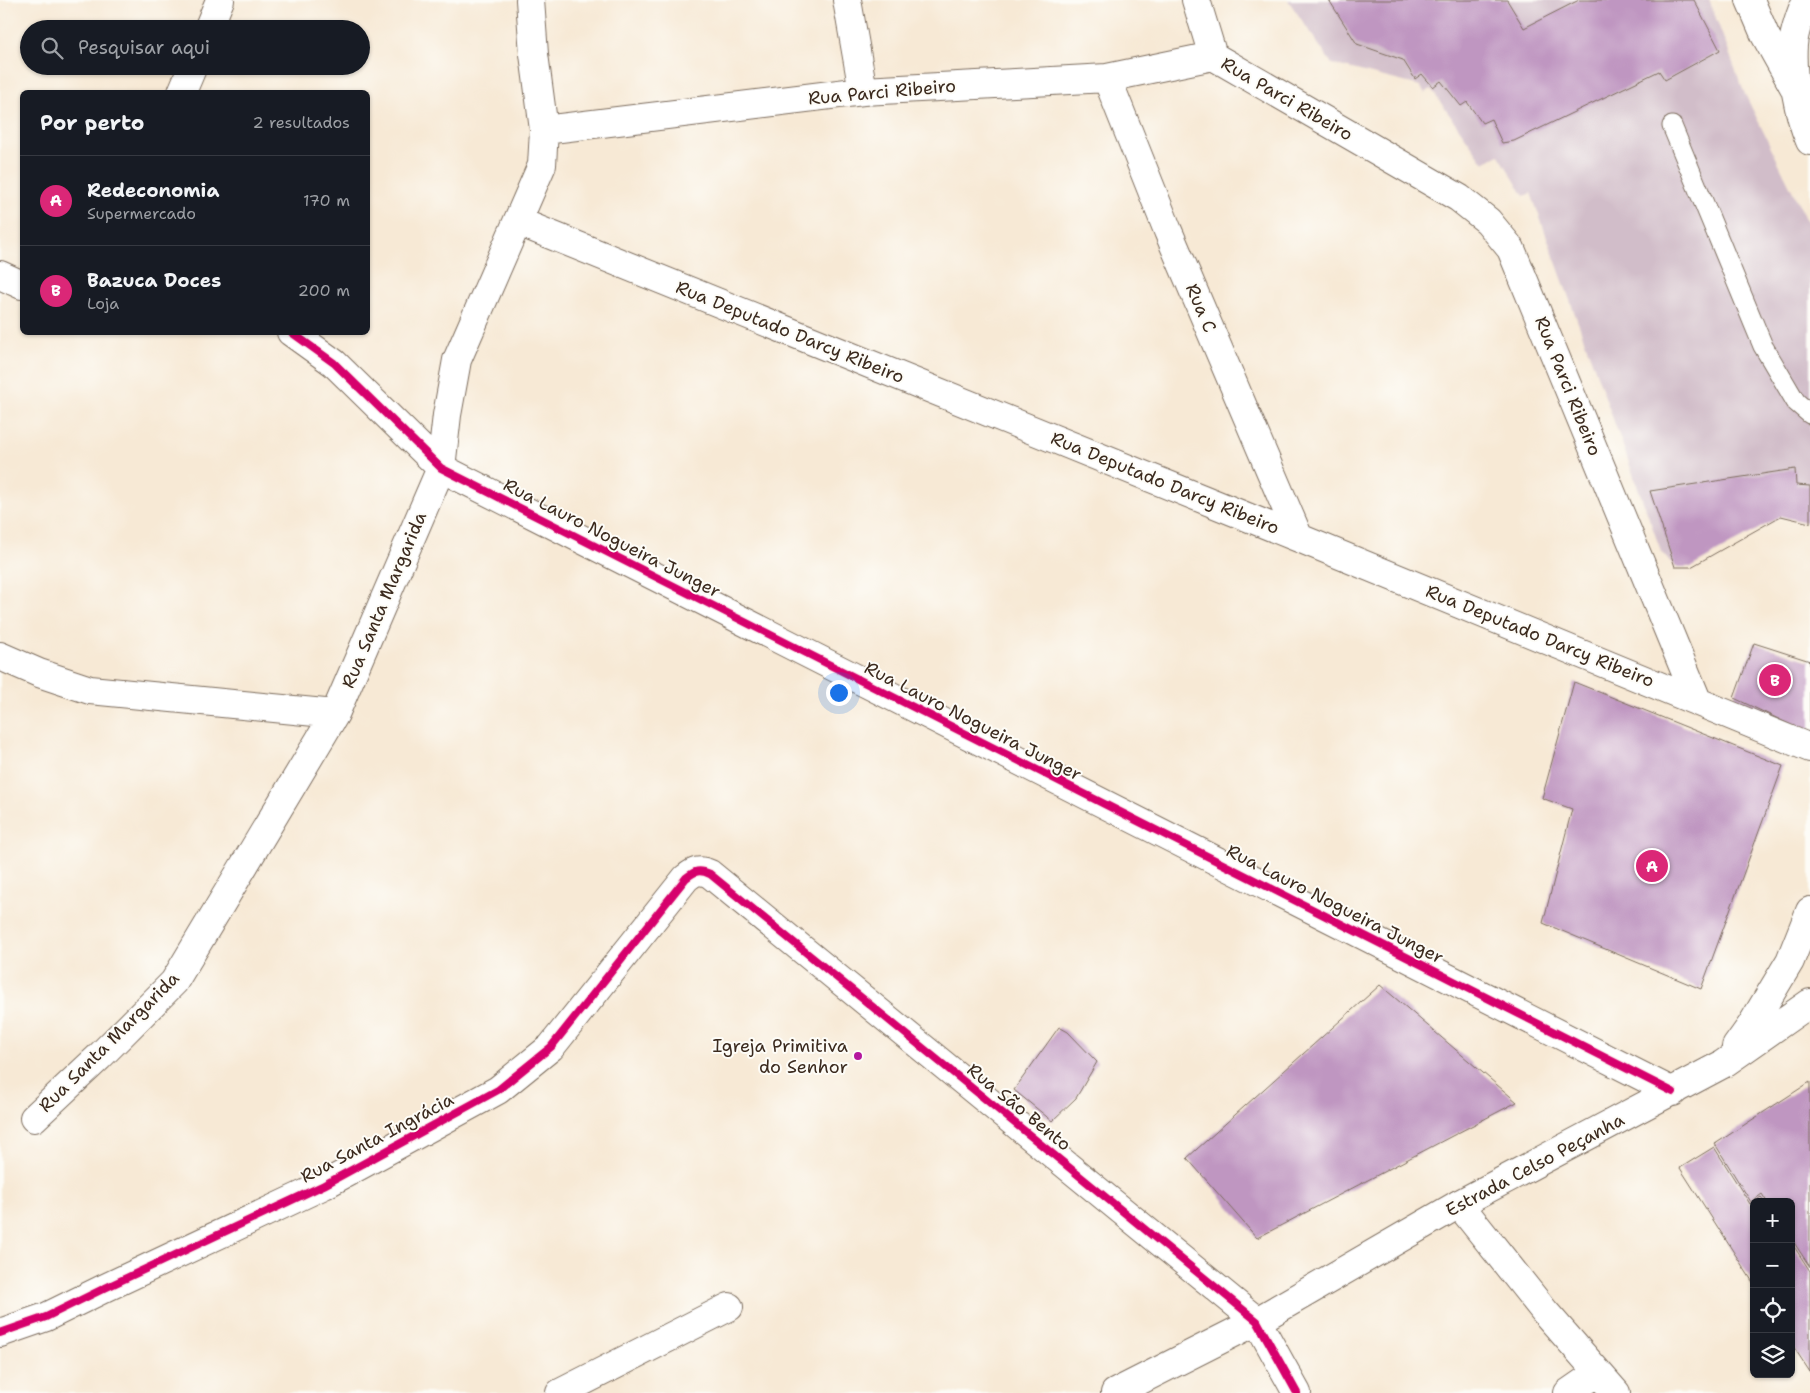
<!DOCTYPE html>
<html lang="pt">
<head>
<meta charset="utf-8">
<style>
	body { margin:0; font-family:"Shantell Sans",sans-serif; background:#242831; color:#f1f3f6 }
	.controls { position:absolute; right:15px; bottom:15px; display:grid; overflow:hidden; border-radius:8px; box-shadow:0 1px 4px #0004 }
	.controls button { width:45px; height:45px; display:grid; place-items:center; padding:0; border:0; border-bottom:1px solid #363941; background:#171b24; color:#f1f3f6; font:25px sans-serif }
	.you { position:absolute; left:838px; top:692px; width:18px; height:18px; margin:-12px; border:4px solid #fff; border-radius:50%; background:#1a73e8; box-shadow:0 0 0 8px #1a73e833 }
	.badge { display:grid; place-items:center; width:32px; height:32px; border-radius:50%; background:#db2777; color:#fff; font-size:16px; font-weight:700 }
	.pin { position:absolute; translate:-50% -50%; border:2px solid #fff; box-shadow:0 1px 5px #0006 }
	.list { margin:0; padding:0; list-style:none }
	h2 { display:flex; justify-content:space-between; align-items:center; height:65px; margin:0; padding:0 20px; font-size:21px }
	h2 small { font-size:16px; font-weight:400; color:#9ea1a6 }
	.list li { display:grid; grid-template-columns:32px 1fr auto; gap:15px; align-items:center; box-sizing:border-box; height:90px; padding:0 20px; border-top:1px solid #363941 }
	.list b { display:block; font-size:19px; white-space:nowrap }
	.list p { margin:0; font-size:16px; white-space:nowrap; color:#9ea1a6 }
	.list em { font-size:16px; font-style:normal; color:#9ea1a6 }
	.icon { flex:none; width:28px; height:28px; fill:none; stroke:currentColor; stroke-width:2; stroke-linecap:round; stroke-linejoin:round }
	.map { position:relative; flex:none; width:1810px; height:1393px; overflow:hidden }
	.search { position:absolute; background:#171b24; box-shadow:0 1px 4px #0004; left:20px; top:20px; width:350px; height:55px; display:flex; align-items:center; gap:12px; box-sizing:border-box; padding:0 18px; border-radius:28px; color:#9ea1a6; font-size:19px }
	.panel { position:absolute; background:#171b24; box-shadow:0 1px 4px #0004; left:20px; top:90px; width:350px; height:245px; border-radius:8px }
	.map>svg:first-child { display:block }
</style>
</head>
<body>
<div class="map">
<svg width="1810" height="1393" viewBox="0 0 1810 1393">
	<rect width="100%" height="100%" fill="#fdfcf7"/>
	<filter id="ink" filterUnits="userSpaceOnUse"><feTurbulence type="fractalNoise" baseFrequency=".02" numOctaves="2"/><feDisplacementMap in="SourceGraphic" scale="10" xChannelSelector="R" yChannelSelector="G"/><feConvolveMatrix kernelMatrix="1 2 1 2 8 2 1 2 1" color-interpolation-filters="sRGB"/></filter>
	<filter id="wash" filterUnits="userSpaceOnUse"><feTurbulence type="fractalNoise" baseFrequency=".0096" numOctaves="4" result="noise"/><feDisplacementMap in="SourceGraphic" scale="20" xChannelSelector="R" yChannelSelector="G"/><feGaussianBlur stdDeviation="1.12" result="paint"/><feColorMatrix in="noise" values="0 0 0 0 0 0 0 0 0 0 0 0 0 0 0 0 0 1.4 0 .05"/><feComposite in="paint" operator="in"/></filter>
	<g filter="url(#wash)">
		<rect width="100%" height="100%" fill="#f7e9d5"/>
		<!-- industrial -->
		<path fill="#d1bdc9" d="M 1288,0 L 1709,0 L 1744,92 L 1810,227 L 1810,523 L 1781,516 L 1691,567 L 1675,567 L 1661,551 L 1531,193 L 1524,196 L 1499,155 L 1484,163 L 1431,89 L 1425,93 L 1420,86 L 1332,64 Z"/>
		<g id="blocks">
			<!-- building -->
			<path fill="#bf96c1" d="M 1329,0 L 1507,0 L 1524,28 L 1579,0 L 1694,0 L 1720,50 L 1665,80 L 1659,71 L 1514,141 L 1502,143 L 1491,119 L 1482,123 L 1467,102 L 1461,106 L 1441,81 L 1433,87 L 1422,74 L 1415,79 L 1403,60 L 1357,44 Z
				M 1795,469 L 1796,485 L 1810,486 L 1810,523 L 1781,516 L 1691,567 L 1675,567 L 1650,491 Z
				M 1754,643 L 1810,661 L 1810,729 L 1808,733 L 1734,698 Z
				M 1574,682 L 1783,766 L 1701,989 L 1543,923 L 1572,809 L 1542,798 Z
				M 1380,985 L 1517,1102 L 1257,1238 L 1187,1158 Z
				M 1059,1027 L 1068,1032 L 1097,1062 L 1076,1098 L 1052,1121 L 1014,1090 Z
				M 1810,1082 L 1810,1267 L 1791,1238 L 1791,1202 L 1767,1202 L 1762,1194 L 1751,1202 L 1715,1144 Z
				M 1714,1147 L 1750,1204 L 1754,1202 L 1754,1284 L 1680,1168 Z
				M 1761,1197 L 1765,1202 L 1754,1202 Z
				M 1791,1242 L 1810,1271 L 1810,1372 L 1791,1343 Z"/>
		</g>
	</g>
	<g filter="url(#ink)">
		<use href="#blocks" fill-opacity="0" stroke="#7d6d5e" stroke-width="1"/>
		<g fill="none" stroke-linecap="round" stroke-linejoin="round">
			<!-- service casing -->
			<g stroke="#7d6d5e" stroke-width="21">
				<path id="service" d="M 1672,126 L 1763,346 L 1796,402 L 1810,414"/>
			</g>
			<!-- minor casing -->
			<g stroke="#7d6d5e" stroke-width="30">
				<path id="minor" d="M 847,0 L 863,91
					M 1196,0 L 1213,56
					M 208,29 L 220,0
					M 1107,78 L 1168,231 L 1299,538
					M 182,92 L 193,66
					M 544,130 L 863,91 L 1107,78 L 1213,56 L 1459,198 L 1488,221 L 1511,249 L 1697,700
					M 519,222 L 1299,538 L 1810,748
					M 0,275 L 22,285
					M 291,332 L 334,363 L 441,468 L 1673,1092
					M 0,656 L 39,673 L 90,690 L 335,714
					M 34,1118 L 99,1057 L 174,982 L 335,714 L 441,468 L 447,415 L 457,360 L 542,165 L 544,130 L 534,54 L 530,0
					M 1459,1204 L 1545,1312 L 1616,1393
					M 0,1333 L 46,1317 L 105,1288 L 324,1185 L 498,1090 L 551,1047 L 686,878 C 695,871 699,869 710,874 L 1257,1321 L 1297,1393
					M 560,1393 L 729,1307
					M 1568,1393 L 1597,1373"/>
			</g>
			<!-- tertiary casing -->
			<g stroke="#7d6d5e" stroke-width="30">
				<path id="tertiary" d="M 1750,0 L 1765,35 L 1795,89"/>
			</g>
			<!-- secondary casing -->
			<g stroke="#7d6d5e" stroke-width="30">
				<path id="secondary" d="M 1736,1047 L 1751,1026 L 1790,961 L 1810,911
					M 1115,1393 L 1257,1321 L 1459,1204 L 1723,1064 L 1810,1003"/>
			</g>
			<!-- primary casing -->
			<g stroke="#7d6d5e" stroke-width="30">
				<path id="primary" d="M 1807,0 C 1801,11 1794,33 1793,45 C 1791,75 1798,114 1810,141"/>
			</g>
			<!-- service -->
			<use href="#service" stroke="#fff" stroke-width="19"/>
			<!-- minor -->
			<use href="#minor" stroke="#fff" stroke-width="28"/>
			<!-- tertiary -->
			<use href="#tertiary" stroke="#fff" stroke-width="28"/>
			<!-- secondary -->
			<use href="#secondary" stroke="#fff" stroke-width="28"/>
			<!-- primary -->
			<use href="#primary" stroke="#fff" stroke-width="28"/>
			<!-- cycleway casing -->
			<g stroke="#fdfcf7" stroke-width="11">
				<path id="cycleway" d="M 291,332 L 334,363 L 441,468 L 1673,1092
					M 0,1333 L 46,1317 L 105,1288 L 324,1185 L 498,1090 L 551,1047 L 686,878 C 695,871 699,869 710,874 L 1257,1321 L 1297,1393"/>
			</g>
			<!-- cycleway -->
			<use href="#cycleway" stroke="#d6006c" stroke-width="8"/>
		</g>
	</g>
	<!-- markers -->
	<circle fill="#b5179e" stroke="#fdfcf7" stroke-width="2" cx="858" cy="1056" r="5"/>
	<g text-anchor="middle" stroke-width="4" stroke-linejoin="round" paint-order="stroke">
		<!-- street labels -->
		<g font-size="18" fill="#3b2a1e" stroke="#fdfcf7">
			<text transform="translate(882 92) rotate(-5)" y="6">Rua Parci Ribeiro</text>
			<text transform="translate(1287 99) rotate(30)" y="6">Rua Parci Ribeiro</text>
			<text transform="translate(1201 308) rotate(67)" y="6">Rua C</text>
			<text transform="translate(790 332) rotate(22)" y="6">Rua Deputado Darcy Ribeiro</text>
			<text transform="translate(1568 386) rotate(68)" y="6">Rua Parci Ribeiro</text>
			<text transform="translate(1165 483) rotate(22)" y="6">Rua Deputado Darcy Ribeiro</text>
			<text transform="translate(612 538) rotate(27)" y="6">Rua Lauro Nogueira Junger</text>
			<text transform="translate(384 600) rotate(-67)" y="6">Rua Santa Margarida</text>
			<text transform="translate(1540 636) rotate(22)" y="6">Rua Deputado Darcy Ribeiro</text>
			<text transform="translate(973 721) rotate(27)" y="6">Rua Lauro Nogueira Junger</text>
			<text transform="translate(1335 904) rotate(27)" y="6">Rua Lauro Nogueira Junger</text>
			<text transform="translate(109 1042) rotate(-45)" y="6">Rua Santa Margarida</text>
			<text transform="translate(1019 1107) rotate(39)" y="6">Rua São Bento</text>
			<text transform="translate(377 1138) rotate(-28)" y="6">Rua Santa Ingrácia</text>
			<text transform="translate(1535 1165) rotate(-28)" y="6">Estrada Celso Peçanha</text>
		</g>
		<!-- poi labels -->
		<g font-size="18" fill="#3b2a1e" stroke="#fdfcf7" text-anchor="end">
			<text x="848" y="1052">Igreja Primitiva<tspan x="848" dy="21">do Senhor</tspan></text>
		</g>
	</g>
</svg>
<div class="controls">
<button>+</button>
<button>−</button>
<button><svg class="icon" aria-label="locate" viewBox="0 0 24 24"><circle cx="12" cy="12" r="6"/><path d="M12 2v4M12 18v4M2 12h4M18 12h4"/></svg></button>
<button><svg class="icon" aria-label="layers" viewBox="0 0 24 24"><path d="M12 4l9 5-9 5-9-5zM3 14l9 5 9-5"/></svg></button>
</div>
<div class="you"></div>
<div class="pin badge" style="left:1652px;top:866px">A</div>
<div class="pin badge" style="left:1775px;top:680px">B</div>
<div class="search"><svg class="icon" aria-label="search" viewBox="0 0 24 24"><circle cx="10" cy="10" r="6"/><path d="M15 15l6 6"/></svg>Pesquisar aqui</div>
<section class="panel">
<h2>Por perto<small>2 resultados</small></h2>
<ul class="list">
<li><span class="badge">A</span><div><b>Redeconomia</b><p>Supermercado</p></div><em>170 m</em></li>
<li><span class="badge">B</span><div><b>Bazuca Doces</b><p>Loja</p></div><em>200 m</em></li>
</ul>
</section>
</div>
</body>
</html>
